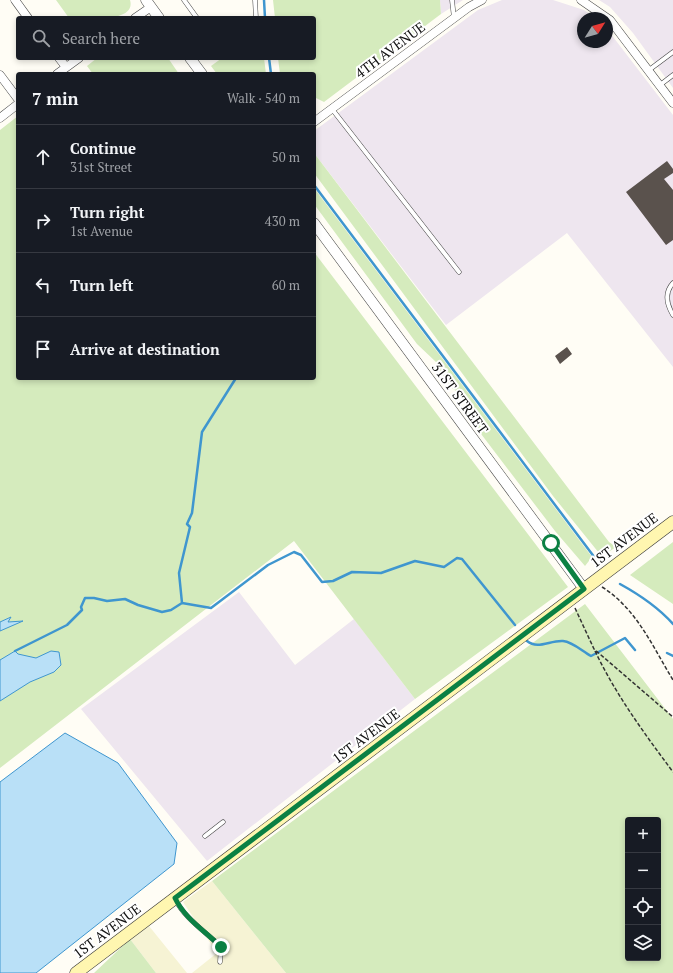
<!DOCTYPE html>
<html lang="en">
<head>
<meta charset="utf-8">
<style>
	body { margin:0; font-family:"PT Serif",serif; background:#20242c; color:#f1f3f6 }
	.controls { position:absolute; right:12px; bottom:12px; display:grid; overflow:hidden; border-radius:4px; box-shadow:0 2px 6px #0003 }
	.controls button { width:36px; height:36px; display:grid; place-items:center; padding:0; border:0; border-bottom:1px solid #363941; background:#171b24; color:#f1f3f6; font:20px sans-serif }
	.compass { position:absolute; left:577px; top:12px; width:36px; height:36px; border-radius:50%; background:#171b24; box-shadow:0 2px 6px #0003; rotate:53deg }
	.stop { position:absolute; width:12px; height:12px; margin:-9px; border:3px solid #0b8043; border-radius:50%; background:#fff }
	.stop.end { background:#0b8043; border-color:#fff; box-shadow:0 1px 4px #0008 }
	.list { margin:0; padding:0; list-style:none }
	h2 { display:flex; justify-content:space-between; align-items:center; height:52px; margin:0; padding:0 16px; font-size:17px }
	h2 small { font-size:13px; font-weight:400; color:#9ea1a6 }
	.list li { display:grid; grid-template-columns:26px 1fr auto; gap:12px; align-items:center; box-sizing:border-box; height:64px; padding:0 16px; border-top:1px solid #363941 }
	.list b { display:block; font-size:15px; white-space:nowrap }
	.list p { margin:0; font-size:13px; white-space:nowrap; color:#9ea1a6 }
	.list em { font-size:13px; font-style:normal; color:#9ea1a6 }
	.icon { flex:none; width:22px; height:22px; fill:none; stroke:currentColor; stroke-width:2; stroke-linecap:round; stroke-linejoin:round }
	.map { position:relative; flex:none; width:673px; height:973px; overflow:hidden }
	.search { position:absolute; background:#171b24; box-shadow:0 2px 6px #0003; left:16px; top:16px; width:300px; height:44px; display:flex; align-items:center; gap:10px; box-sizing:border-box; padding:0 14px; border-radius:4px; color:#9ea1a6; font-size:15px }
	.panel { position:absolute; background:#171b24; box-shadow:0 2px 6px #0003; left:16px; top:72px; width:300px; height:308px; border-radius:4px }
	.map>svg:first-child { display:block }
</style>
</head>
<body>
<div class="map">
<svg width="673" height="973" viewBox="0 0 673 973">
	<rect width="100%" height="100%" fill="#fffdf5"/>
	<!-- industrial -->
	<path fill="#eee6ef" d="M 440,0 L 463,0 L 441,14 Z
		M 502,0 L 553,0 L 584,10 L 595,18 L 583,18 L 583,42 L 607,42 L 607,29 L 673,115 L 673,367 L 567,233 L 446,325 L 314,153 L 314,131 L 478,10 Z
		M 599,0 L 673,0 L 673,88 L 633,33 L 610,7 Z
		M 239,592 L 295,665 L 354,619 L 415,699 L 207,861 L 81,709 Z"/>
	<!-- farmland -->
	<path fill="#f6f3d4" d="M 212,881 L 286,973 L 192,973 L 217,953 L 183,902 Z
		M 149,926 L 187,973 L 156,973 L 130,939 Z"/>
	<!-- green -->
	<path fill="#d5ebbd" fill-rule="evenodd" d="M 56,0 L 130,0 C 137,24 83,18 69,18 Z
		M 273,0 L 440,0 L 441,14 L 324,102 L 314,97 L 314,74 L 280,74 L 278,58 L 314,58 L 314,18 L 275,18 Z
		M 97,58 L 168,58 L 179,74 L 93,74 L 87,66 Z
		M 222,58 L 264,58 L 266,74 L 217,74 L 211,66 Z
		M 18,116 L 18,378 L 314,378 L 314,252 L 568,587 L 415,699 L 294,541 L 0,768 L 0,130 Z
		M 314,153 L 609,542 L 616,547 L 607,553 L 604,550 L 599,553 L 553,496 L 314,173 Z
		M 314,188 L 592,557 L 585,566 L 555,531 L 472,422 L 461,395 L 452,388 L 441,373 L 436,362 L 417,344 L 314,204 Z
		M 673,542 L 673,604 L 630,575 Z
		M 585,604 L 673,719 L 673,973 L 286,973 L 212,881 ZM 628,820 L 658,820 L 658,958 L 628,958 Z
		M 130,939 L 156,973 L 94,973 Z"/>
	<!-- water -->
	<path fill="#b9e0f7" stroke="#3f96cf" d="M 11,617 L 8,622 L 23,621 L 0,631 L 0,622 Z
		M 15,651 L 18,654 L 36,658 L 51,651 L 59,652 L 61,665 L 54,672 L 30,682 L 0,701 L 0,660 Z
		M 65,733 L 118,763 L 177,843 L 174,864 L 36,973 L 0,973 L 0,782 Z"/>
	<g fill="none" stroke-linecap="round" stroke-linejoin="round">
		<!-- stream -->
		<path stroke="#3f96cf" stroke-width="2.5" d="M 264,0 L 265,18
			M 269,58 L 271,74
			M 314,185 L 595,558
			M 236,378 L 202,432 L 192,513 L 187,524 L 190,527 L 179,573 L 182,603 L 211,608 L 268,565 L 294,552 L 301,555 L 322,582 L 333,581 L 352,572 L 381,573 L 415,561 L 444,567 L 457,558 L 462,559 L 515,625
			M 620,584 C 640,595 658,607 673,624
			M 527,641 C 538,650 550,640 563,641 C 573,642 582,651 591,656 L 625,638 L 635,650
			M 15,651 L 67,625 L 82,610 L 81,607 L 85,598 L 94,598 L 107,601 L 125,599 L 138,605 L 162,612 L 171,610 L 182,603
			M 667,653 L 673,656"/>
	</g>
	<!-- building -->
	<path fill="#5a524d" d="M 667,161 L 673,169 L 673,173 L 664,179 L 673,190 L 673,240 L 666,245 L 626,192 Z
		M 567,347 L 572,354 L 560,364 L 555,356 Z"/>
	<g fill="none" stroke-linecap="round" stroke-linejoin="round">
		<!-- service casing -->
		<g stroke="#444" stroke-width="5">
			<path id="service" d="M 184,0 L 197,18
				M 255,0 L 256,18
				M 452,0 L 454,18
				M 649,70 L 673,52
				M 660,85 L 673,75
				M 332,109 L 459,272
				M 673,283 C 664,293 667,305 673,315
				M 205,836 L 223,822
				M 175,899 C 185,919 205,931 221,947 L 220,962"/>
		</g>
		<!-- minor casing -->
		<g stroke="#444" stroke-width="9">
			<path id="minor" d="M 15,0 L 28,18
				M 581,0 L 610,20 L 673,103
				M 135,18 L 151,7
				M 59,58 L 66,67
				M 57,74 L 79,58
				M 0,75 L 18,99
				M 0,118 L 18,104
				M 314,122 L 469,7 L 482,0"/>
		</g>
		<!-- tertiary casing -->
		<g stroke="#444" stroke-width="11">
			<path id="tertiary" d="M 146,0 L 159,18
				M 190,58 L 202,74
				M 314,223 L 584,589"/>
		</g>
		<!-- secondary casing -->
		<g stroke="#333" stroke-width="13">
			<path id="secondary" d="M 76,973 L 673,522"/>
		</g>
		<!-- path -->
		<path stroke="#333" stroke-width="1.5" stroke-dasharray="4 2" stroke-linecap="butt" d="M 602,587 C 636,608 653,647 673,680
			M 575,608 L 594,649 L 673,717
			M 595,651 C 616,695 644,733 673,772"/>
		<!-- service -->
		<use href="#service" stroke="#fff" stroke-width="4"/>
		<!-- minor -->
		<use href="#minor" stroke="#fff" stroke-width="8"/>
		<!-- tertiary -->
		<use href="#tertiary" stroke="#fff" stroke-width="10"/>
		<!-- secondary -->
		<use href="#secondary" stroke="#fff6b0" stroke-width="12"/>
	</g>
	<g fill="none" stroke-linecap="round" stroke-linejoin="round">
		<!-- route -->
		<path stroke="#0b8043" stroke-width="5" d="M 221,947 C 205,931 185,919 175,898 L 584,589 L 551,543"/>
	</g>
	<g text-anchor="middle" stroke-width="4" stroke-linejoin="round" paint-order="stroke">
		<!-- street labels -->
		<g font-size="14" fill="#111" stroke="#fff">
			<text transform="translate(390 50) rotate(-37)" y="5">4TH AVENUE</text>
			<text transform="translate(460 398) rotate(54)" y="5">31ST STREET</text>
			<text transform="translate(624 540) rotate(-37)" y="5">1ST AVENUE</text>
			<text transform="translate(366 736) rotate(-37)" y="5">1ST AVENUE</text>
			<text transform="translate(107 931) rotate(-37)" y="5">1ST AVENUE</text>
		</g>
	</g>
</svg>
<div class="controls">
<button>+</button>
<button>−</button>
<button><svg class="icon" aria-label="locate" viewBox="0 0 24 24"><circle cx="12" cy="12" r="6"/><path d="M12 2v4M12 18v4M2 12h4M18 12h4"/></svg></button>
<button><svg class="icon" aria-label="layers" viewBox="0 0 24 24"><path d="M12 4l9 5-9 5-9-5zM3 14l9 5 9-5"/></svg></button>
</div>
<svg class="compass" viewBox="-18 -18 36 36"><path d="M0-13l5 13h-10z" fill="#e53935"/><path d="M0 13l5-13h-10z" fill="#9ea1a6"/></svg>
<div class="stop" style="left:551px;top:543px"></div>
<div class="stop end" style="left:221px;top:947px"></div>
<div class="search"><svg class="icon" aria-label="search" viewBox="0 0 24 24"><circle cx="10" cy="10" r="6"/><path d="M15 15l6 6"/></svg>Search here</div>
<section class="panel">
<h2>7 min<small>Walk · 540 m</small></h2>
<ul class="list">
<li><svg class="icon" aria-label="ahead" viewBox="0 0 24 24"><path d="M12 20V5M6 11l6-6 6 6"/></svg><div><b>Continue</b><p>31st Street</p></div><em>50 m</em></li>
<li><svg class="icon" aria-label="right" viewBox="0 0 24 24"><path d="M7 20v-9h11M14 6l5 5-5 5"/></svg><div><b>Turn right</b><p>1st Avenue</p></div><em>430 m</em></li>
<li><svg class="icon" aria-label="left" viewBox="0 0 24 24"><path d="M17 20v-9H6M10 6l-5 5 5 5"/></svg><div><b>Turn left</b></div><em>60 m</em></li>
<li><svg class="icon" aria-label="arrive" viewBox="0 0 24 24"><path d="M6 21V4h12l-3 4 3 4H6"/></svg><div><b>Arrive at destination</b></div></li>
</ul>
</section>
</div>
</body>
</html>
